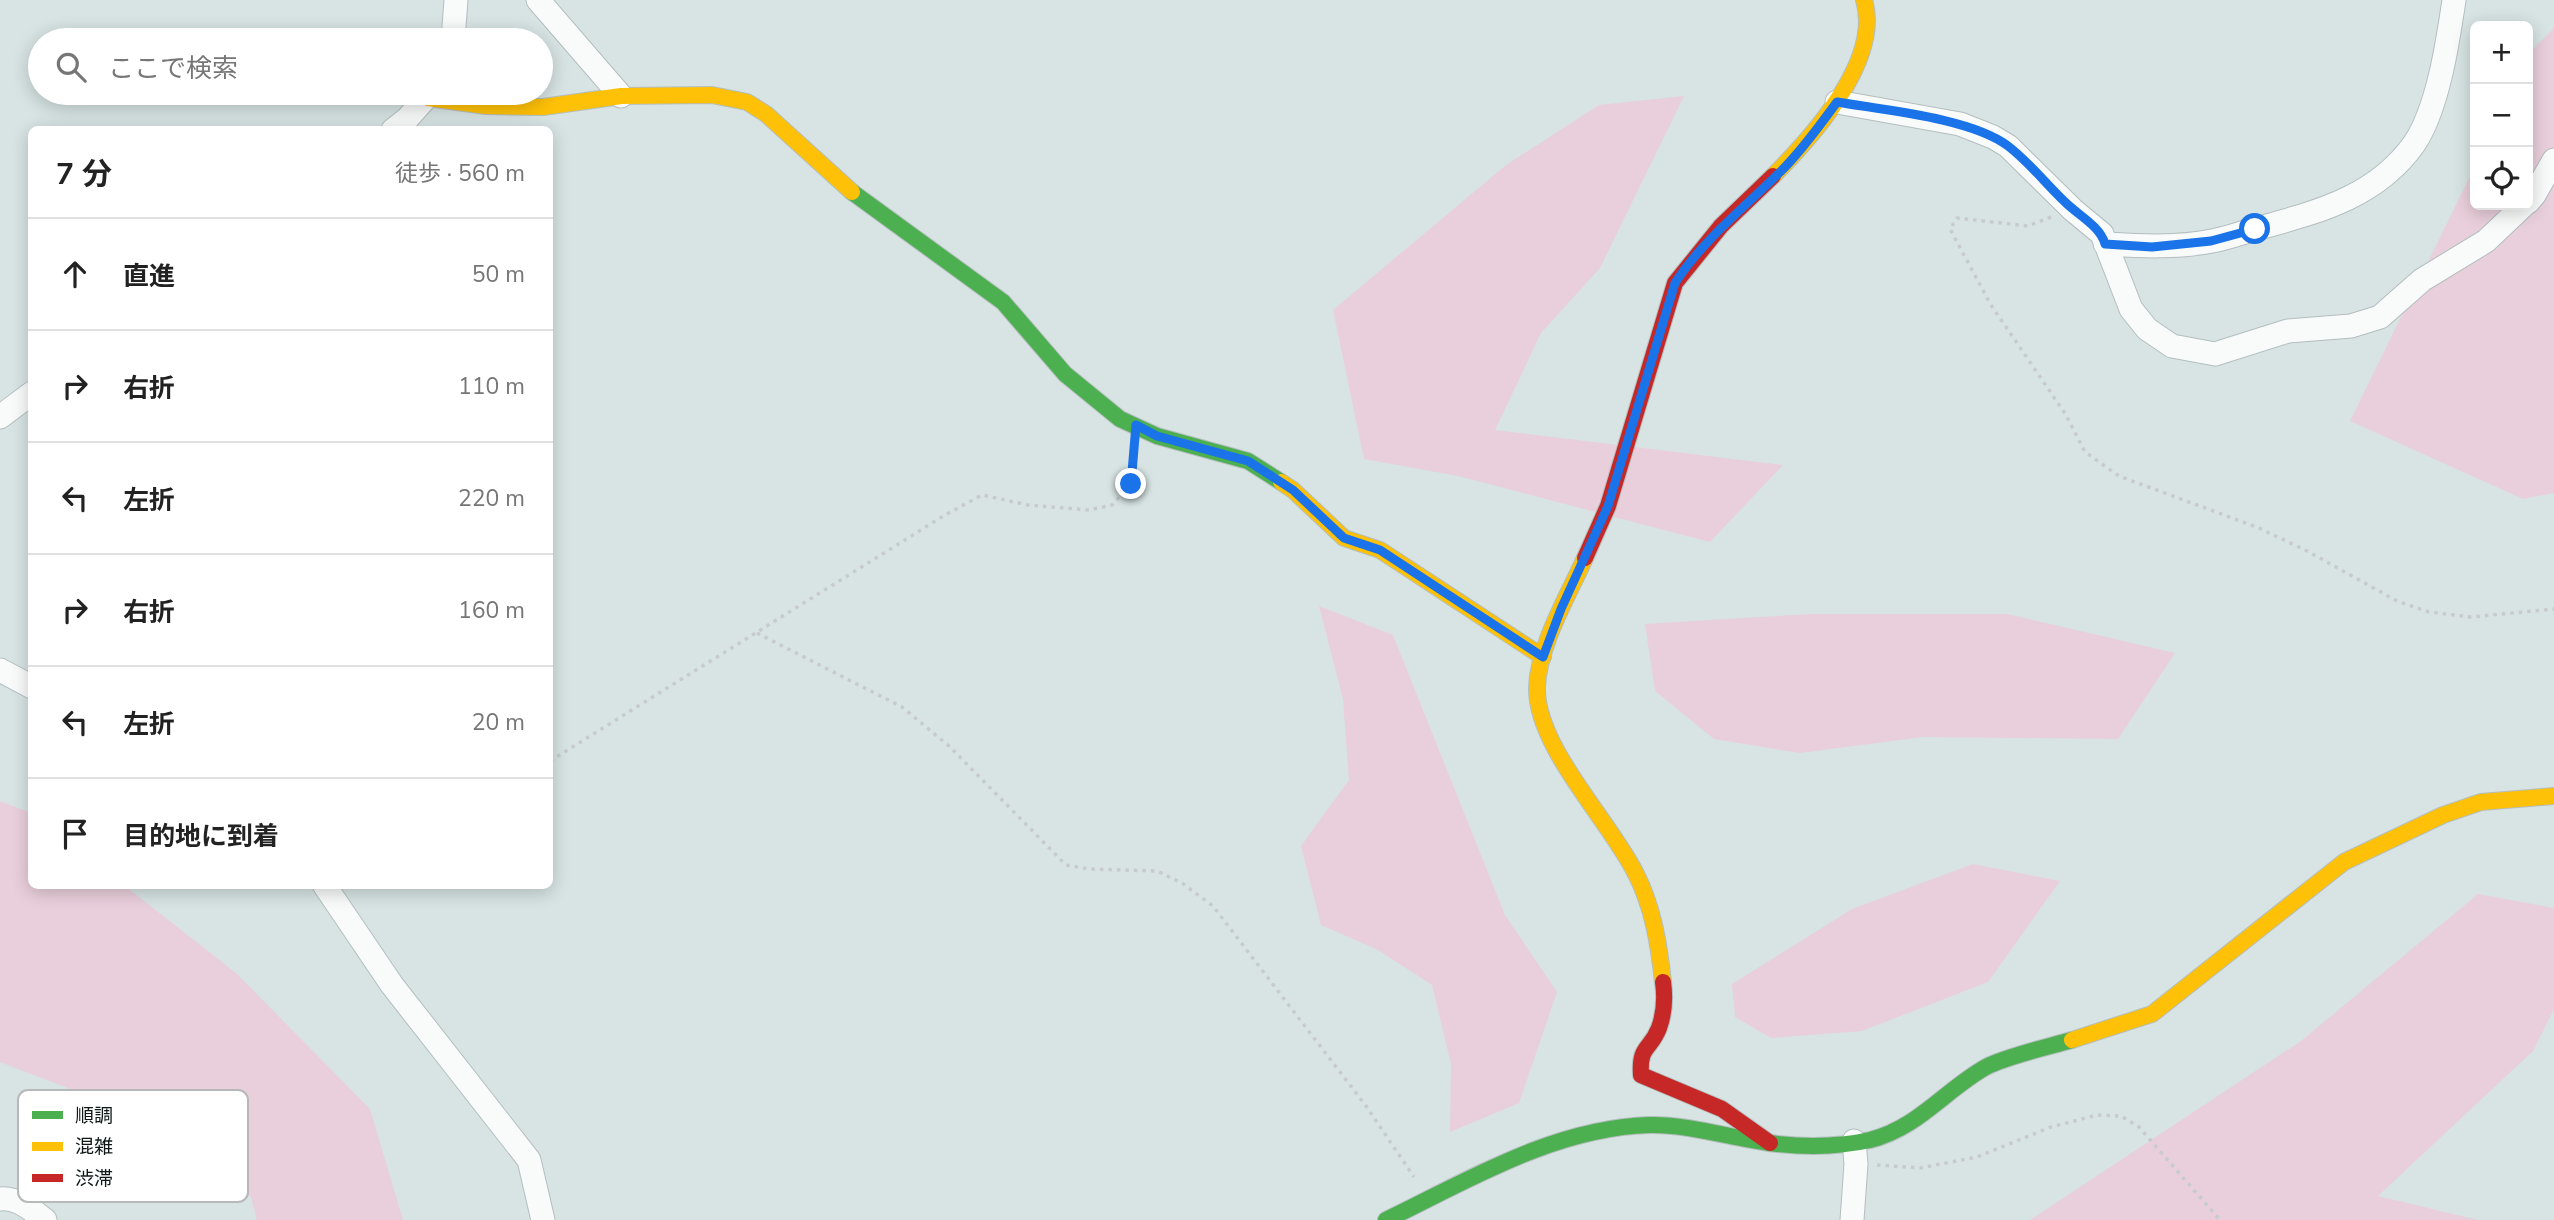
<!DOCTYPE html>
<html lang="ja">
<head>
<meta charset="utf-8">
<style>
	body { margin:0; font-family:"Nunito Sans","Noto Sans JP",sans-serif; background:#f2f2f2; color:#222 }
	.controls { position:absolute; right:21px; top:21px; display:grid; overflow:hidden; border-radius:10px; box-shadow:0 4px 18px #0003 }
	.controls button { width:63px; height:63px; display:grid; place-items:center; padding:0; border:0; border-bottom:2px solid #e0e0e0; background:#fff; color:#222; font:35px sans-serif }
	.stop { position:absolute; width:21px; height:21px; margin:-16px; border:5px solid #1a73e8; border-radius:50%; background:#fff }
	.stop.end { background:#1a73e8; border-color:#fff; box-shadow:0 2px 7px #0008 }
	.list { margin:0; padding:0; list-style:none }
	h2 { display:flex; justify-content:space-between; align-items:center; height:91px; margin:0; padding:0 28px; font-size:30px }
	h2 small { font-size:23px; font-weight:400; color:#767676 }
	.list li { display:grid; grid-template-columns:46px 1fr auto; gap:21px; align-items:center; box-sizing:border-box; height:112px; padding:0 28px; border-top:2px solid #e0e0e0 }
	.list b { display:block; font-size:26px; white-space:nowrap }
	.list em { font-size:23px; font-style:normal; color:#767676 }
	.icon { flex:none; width:38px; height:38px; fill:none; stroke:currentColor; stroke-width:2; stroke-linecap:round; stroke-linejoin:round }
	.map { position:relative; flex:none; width:2554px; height:1220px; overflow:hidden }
	.search { position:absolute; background:#fff; box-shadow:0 4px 18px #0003; left:28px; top:28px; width:525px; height:77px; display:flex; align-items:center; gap:18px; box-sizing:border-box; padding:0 24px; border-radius:38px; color:#767676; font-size:26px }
	.panel { position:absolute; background:#fff; box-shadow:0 4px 18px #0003; left:28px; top:126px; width:525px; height:763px; border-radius:10px }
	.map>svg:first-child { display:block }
</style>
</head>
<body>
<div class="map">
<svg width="2554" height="1220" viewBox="0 0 2554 1220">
	<rect width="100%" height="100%" fill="#d7e4e3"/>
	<!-- green -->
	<path fill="#e9cfdb" d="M 2554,28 L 2554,493 L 2523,499 L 2350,421 L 2475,166 L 2475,205 L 2528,205 L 2528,59 L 2533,49 Z
		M 1684,96 L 1600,268 L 1541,333 L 1495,430 L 1783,465 L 1710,542 L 1458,476 L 1364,459 L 1333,310 L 1506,165 L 1599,105 Z
		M 1319,606 L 1393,635 L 1505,915 L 1557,992 L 1519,1103 L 1450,1132 L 1451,1064 L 1432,985 L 1378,950 L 1321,925 L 1301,846 L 1349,780 L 1343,699 Z
		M 1811,614 L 2007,614 L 2175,653 L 2118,739 L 1923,737 L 1800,753 L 1714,739 L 1655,691 L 1645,624 Z
		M 0,801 L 31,813 L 32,886 L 125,886 L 236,973 L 370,1109 L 403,1220 L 257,1220 L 251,1197 L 91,1097 L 0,1062 Z
		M 1973,864 L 2060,881 L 1988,982 L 1862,1031 L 1771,1038 L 1735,1017 L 1732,984 L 1852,909 Z
		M 2478,894 L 2554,908 L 2554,1009 L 2533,1051 L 2378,1196 L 2478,1220 L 2030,1220 L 2301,1041 Z"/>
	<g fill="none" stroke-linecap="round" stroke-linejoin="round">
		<!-- street casing -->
		<g stroke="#b4bebe" stroke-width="25">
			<path id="street" d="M 538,0 L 621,96
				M 453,40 L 456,0
				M 1837,102 L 1960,124 L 1993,137 L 2008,146 L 2073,210 L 2102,234 L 2131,309 L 2147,329 L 2172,346 L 2215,354 L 2288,331 L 2351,326 L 2380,317 L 2422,280 L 2486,241 L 2524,205
				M 393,130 L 407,119 L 430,93
				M 2528,202 L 2534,195 L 2554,160
				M 2105,244 C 2140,246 2177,248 2212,241 C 2229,238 2246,231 2263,227 C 2321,211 2377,196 2414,144 C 2438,109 2448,41 2454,0
				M 0,417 L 32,393
				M 0,670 L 32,687
				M 325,886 L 392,985 L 529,1160 L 543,1220
				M 0,1199 C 17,1197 32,1210 45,1220
				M 1852,1220 L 1856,1164 L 1854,1141"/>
		</g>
		<!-- fast casing -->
		<g stroke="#b4bebe" stroke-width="18">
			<path id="fast" d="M 852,192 L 1003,302 L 1065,374 L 1120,419 L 1157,436 L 1248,461 L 1281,482
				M 1386,1220 C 1469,1180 1554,1128 1649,1125 C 1689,1124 1730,1138 1769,1143 C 1801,1147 1839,1147 1870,1140 C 1918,1128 1945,1090 1986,1067 C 2007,1056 2048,1047 2072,1040"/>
		</g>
		<!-- slow casing -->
		<g stroke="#b4bebe" stroke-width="18">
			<path id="slow" d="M 428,98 L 486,106 L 543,107 L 621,96 L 712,95 L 747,102 L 766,114 L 852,192
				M 1773,176 C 1812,137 1882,60 1864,0
				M 1281,482 L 1293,490 L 1344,538 L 1380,550 L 1543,657
				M 1585,558 C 1568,596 1538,646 1537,688 C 1536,747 1610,821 1636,874 C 1653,907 1659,945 1663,982
				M 2072,1040 L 2152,1014 L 2344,862 L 2443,815 L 2481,802 L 2554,796"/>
		</g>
		<!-- jam casing -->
		<g stroke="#b4bebe" stroke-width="18">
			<path id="jam" d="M 1585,558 L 1608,506 L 1675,283 L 1721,226 L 1773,176
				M 1663,982 C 1665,996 1664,1014 1659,1028 C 1650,1051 1639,1045 1641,1075 L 1722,1109 L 1770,1143"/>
		</g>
		<!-- path -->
		<path stroke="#c8cbcb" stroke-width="3.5" stroke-dasharray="3.5 5" stroke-linecap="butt" d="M 2051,217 L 2028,226 L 1957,218 L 1950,229 L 1991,305 L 2066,415 L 2085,452 L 2119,476 L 2259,528 L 2307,551 L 2397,601 L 2429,612 L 2471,617 L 2554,609
			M 757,633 L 902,707 L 949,746 L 1066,865 L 1089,869 L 1157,871 L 1182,883 L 1213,906 L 1366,1106 L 1414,1177
			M 550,761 L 945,515 L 982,495 L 1028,505 L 1089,510 L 1112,505 L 1131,484 L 1134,452
			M 1877,1165 L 1920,1168 L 1977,1157 L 2051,1127 L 2097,1115 L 2121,1116 L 2139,1127 L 2220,1220"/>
		<!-- street -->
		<use href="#street" stroke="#f9fbfb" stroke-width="23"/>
		<!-- fast -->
		<use href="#fast" stroke="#4caf50" stroke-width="16"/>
		<!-- slow -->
		<use href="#slow" stroke="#ffc107" stroke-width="16"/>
		<!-- jam -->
		<use href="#jam" stroke="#c62828" stroke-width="16"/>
	</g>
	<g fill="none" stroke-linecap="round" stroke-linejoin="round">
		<!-- route -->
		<path stroke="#1a73e8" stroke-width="9" d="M 1131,484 L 1136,425 L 1157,436 L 1248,461 L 1293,490 L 1344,538 L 1380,550 L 1543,657 L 1561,609 L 1608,506 L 1675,283 C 1704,238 1749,204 1786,166 C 1805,146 1821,124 1837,102 C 1883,110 1971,118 2008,146 C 2028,161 2046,184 2065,202 C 2078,215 2100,226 2105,244 L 2152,247 L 2211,241 L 2255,229"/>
	</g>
	<!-- legend -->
	<rect x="18" y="1090" width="230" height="112" rx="10" fill="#fff" stroke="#b7b9b9" stroke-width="2"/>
	<rect x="32" y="1111" width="31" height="8" fill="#4caf50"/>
	<rect x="32" y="1142" width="31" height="9" fill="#ffc107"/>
	<rect x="32" y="1174" width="31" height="8" fill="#c62828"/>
	<g font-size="19" fill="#0f1717">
		<text x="75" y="1122">順調</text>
		<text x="75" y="1153">混雑</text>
		<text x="75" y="1185">渋滞</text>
	</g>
</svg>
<div class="controls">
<button>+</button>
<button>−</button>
<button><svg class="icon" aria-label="locate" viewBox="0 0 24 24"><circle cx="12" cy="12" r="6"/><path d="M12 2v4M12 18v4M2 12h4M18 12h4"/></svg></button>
</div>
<div class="stop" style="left:2255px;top:229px"></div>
<div class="stop end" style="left:1131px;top:484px"></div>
<div class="search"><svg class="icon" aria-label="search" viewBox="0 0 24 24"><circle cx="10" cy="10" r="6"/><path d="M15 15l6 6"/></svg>ここで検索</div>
<section class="panel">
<h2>7 分<small>徒歩 · 560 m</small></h2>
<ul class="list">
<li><svg class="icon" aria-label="ahead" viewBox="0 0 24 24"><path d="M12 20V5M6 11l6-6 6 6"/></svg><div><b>直進</b></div><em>50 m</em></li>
<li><svg class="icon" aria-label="right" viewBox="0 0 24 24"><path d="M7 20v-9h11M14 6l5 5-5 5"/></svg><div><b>右折</b></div><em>110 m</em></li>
<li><svg class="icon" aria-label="left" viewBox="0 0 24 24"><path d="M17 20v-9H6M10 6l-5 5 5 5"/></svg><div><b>左折</b></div><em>220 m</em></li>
<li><svg class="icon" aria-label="right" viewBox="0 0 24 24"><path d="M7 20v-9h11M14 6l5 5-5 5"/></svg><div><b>右折</b></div><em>160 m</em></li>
<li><svg class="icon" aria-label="left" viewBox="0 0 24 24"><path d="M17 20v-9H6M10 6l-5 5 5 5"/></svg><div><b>左折</b></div><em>20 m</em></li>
<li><svg class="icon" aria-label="arrive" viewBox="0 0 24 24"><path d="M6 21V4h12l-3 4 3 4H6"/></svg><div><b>目的地に到着</b></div></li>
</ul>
</section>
</div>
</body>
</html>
